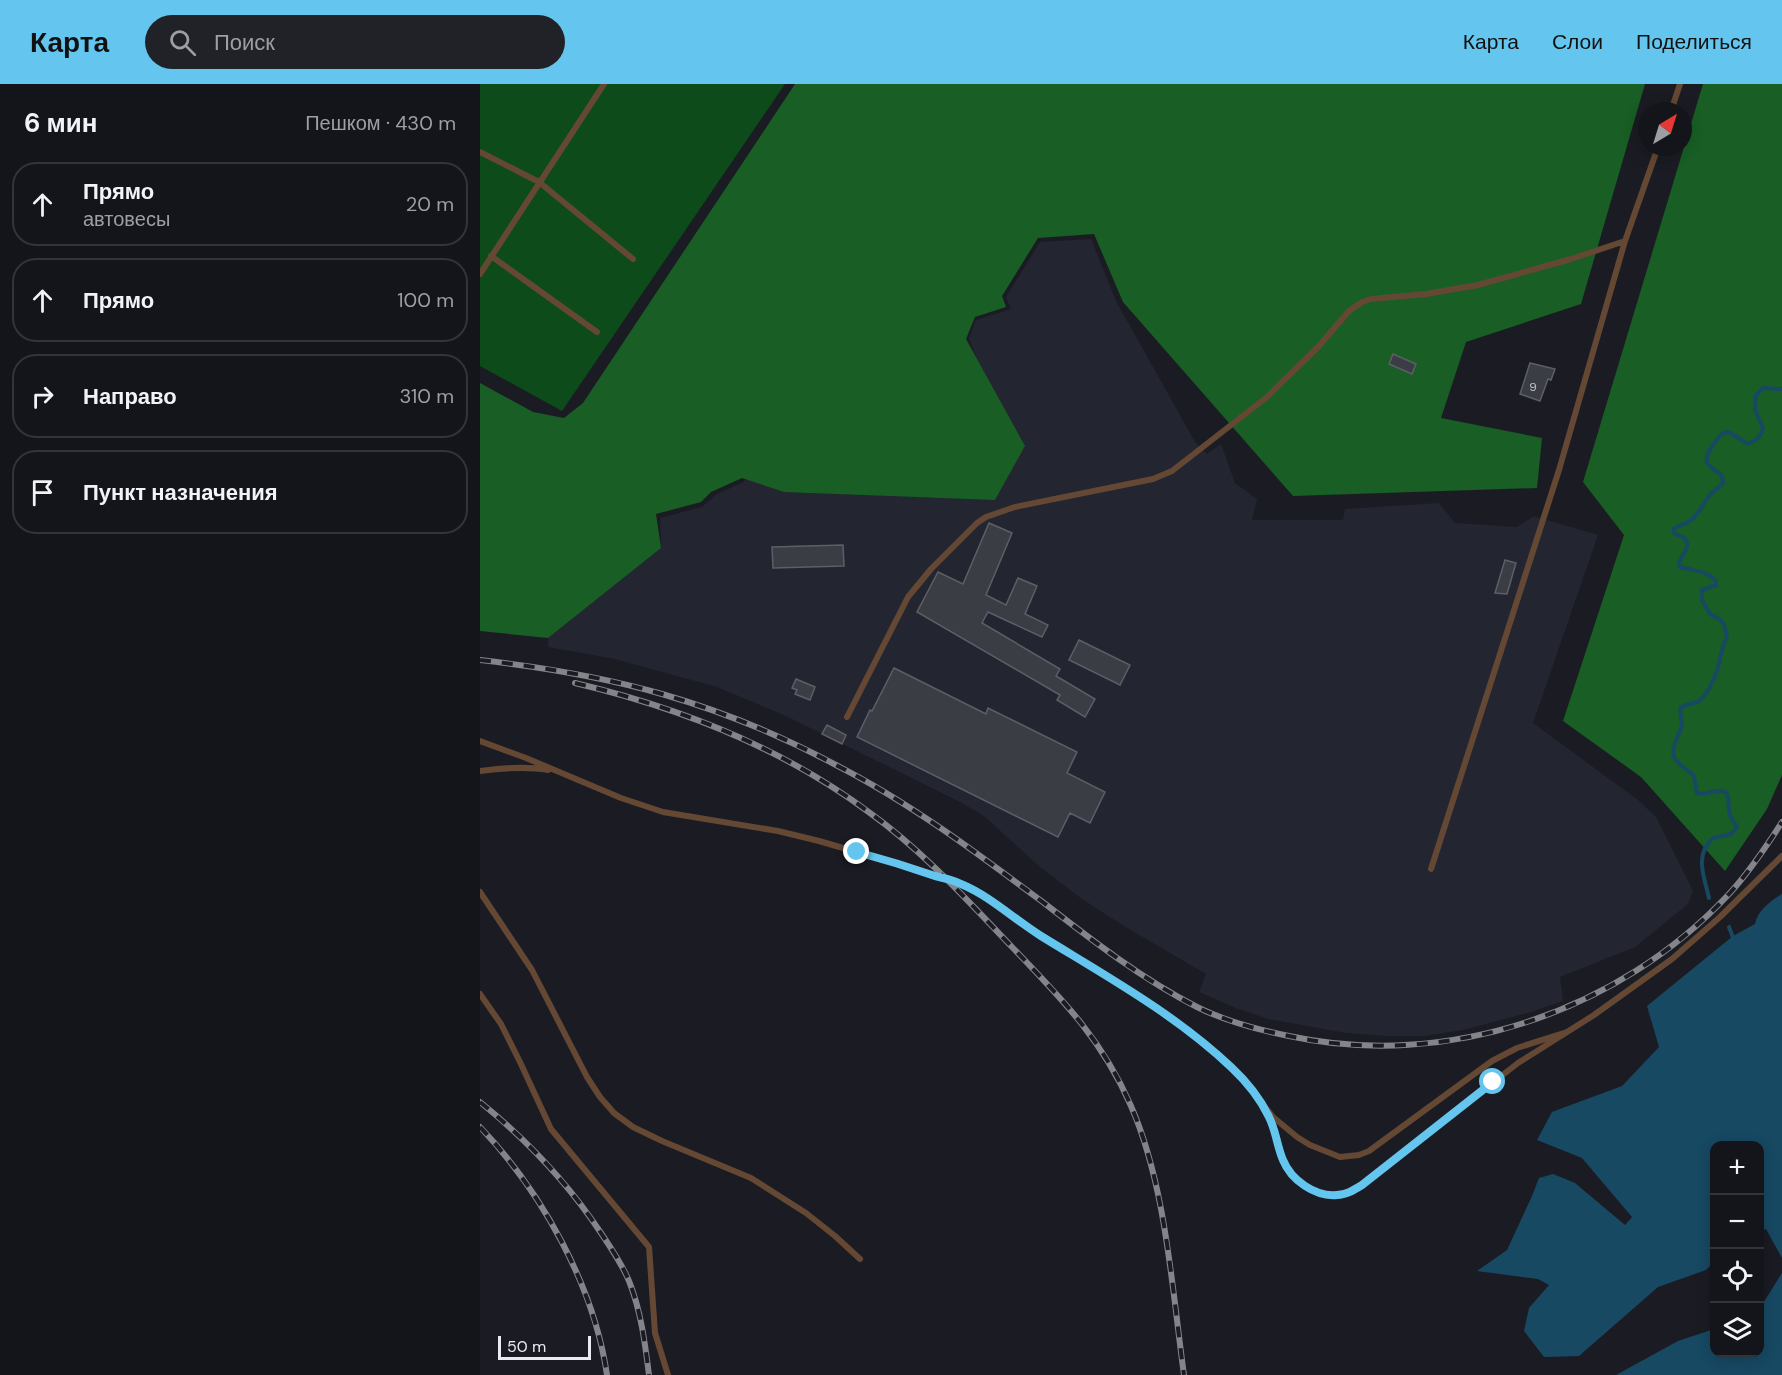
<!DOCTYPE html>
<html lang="ru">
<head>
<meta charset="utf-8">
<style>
	body { margin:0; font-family:"DM Sans",sans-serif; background:#212227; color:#f1f3f6 }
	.controls { position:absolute; right:18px; bottom:18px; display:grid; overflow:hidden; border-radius:12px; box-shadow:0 3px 15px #0003 }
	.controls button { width:54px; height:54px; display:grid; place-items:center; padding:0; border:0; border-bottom:2px solid #333439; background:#14151a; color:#f1f3f6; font:30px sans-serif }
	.compass { position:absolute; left:1158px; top:18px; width:54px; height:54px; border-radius:50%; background:#14151a; box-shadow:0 3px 15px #0003; rotate:38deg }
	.scale { position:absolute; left:18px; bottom:15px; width:93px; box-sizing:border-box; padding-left:6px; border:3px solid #eaebf0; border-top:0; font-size:16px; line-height:21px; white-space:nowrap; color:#eaebf0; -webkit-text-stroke:4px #1b1c23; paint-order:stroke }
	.stop { position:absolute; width:18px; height:18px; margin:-14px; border:4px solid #64c5ee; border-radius:50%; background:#fff }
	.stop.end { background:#64c5ee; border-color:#fff; box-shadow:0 2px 6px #0008 }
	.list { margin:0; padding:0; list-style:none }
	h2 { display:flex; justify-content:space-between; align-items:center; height:78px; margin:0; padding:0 24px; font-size:26px }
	h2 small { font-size:20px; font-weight:400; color:#9d9fa2 }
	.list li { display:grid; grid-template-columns:39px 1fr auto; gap:18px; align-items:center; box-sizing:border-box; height:84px; margin:0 12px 12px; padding:0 12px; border:2px solid #333439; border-radius:24px }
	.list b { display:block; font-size:22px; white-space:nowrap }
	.list p { margin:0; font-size:20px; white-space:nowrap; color:#9d9fa2 }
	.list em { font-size:20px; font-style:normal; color:#9d9fa2 }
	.icon { flex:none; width:33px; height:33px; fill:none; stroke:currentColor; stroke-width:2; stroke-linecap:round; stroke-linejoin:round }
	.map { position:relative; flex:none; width:1302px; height:1291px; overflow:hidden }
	header { display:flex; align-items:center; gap:36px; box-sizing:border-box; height:84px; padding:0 30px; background:#64c5ee; color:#111 }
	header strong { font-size:28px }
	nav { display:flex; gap:33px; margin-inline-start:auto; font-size:21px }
	.search { width:420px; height:54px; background:#212227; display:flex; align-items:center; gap:15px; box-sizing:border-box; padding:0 21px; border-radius:33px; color:#9d9fa2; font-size:22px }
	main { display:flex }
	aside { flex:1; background:#14151a }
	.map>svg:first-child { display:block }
</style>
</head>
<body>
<header>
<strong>Карта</strong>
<div class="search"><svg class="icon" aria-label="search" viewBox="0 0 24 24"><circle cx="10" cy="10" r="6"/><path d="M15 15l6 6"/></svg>Поиск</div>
<nav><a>Карта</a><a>Слои</a><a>Поделиться</a></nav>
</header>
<main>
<aside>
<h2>6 мин<small>Пешком · 430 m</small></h2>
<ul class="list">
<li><svg class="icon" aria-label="ahead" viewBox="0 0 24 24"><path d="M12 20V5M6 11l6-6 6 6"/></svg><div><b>Прямо</b><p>автовесы</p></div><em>20 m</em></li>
<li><svg class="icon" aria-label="ahead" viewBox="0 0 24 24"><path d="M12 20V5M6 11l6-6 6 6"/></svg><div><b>Прямо</b></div><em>100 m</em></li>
<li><svg class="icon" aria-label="right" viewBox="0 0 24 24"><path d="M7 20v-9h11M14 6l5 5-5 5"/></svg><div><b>Направо</b></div><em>310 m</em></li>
<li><svg class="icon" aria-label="arrive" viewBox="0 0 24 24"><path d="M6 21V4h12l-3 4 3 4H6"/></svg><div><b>Пункт назначения</b></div></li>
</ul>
</aside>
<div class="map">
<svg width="1302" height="1291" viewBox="0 0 1302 1291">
	<rect width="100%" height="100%" fill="#1b1c23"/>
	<!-- built -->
	<path fill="#232531" d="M 611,155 L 636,217 L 715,358 L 727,370 L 741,360 L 755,399 L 777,415 L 772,436 L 863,436 L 865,425 L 959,419 L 975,439 L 1037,443 L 1054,432 L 1118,451 L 1053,639 L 1158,716 L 1176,733 L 1213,807 L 1208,820 L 1155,863 L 1080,893 L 1083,917 L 1051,928 L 983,946 L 944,952 L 908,952 L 866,949 L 788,935 L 756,924 L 719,908 L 726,890 L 644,842 L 602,815 L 560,783 L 504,732 L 480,718 L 306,632 L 237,603 L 135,575 L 68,563 L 71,483 L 181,464 L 180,434 L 222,423 L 237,410 L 264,398 L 301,326 L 499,281 L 489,254 L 496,236 L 531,225 L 526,213 L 560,158 Z"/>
	<!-- green -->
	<path fill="#0d4b1a" d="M 0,0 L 305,0 L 82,327 L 0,282 Z"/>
	<!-- forest -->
	<path fill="#185e25" d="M 315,0 L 1165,0 L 1101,220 L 986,258 L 961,334 L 1062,354 L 1057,404 L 813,412 L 643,218 L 614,150 L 558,154 L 522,212 L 526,223 L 495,233 L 486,255 L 545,362 L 515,416 L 304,408 L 262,394 L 231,408 L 221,418 L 176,430 L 181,464 L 68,554 L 0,547 L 0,299 L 53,328 L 84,334 L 103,319 Z
		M 1223,0 L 1302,0 L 1302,691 L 1287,725 L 1245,787 L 1161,693 L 1083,637 L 1144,451 L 1103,398 Z"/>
	<!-- water -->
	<path fill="#174963" d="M 1302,810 L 1302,1174 L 1286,1145 L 1280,1147 L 1280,1062 L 1234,1062 L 1234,1178 L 1226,1186 L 1178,1203 L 1099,1272 L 1064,1273 L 1044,1247 L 1049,1224 L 1069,1201 L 1058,1195 L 997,1187 L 1027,1166 L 1052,1112 L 1059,1094 L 1073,1090 L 1095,1099 L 1145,1141 L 1152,1133 L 1102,1074 L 1057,1056 L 1072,1028 L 1142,1002 L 1179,963 L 1167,922 L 1253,852 L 1275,840 C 1277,827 1291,816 1302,810 Z
		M 1302,1189 L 1302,1291 L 1136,1291 L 1198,1257 L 1234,1245 L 1234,1268 L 1280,1268 L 1280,1224 Z"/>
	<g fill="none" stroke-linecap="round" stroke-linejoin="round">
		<!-- stream -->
		<path stroke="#174963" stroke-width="4" d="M 1229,814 C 1224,792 1214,771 1233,754 L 1251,750 L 1257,743 C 1255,739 1251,735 1250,731 C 1246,721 1254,704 1236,707 C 1229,708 1224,711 1217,709 L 1214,692 C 1201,679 1186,678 1197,654 C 1198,650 1202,645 1202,641 C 1202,633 1199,632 1201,623 C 1207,619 1213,621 1219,617 C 1230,609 1239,584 1241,570 C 1243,564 1243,559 1247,553 L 1244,541 L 1241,536 L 1230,530 L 1222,516 L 1222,506 L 1236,501 L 1236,497 C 1227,486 1213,487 1200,483 L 1199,478 C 1202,472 1212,460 1204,454 C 1201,452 1197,451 1194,449 L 1194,445 C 1199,440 1205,441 1210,437 C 1220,429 1223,419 1230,411 C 1233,406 1242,403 1243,398 C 1244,383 1216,387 1231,364 C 1235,358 1238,353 1243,349 L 1249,348 L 1266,359 L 1270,359 L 1276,356 L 1281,350 L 1283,344 L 1275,326 L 1276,311 L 1283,304 L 1302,305
			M 1249,843 L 1254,856"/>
	</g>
	<!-- building -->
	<path fill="#3b3d44" stroke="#5d5f67" stroke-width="1.5" d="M 913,270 L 936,280 L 932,290 L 909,280 Z
		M 1050,279 L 1075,285 L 1071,296 L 1068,295 L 1060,317 L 1040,310 Z
		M 509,439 L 532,449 L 506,511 L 526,521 L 538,494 L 557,502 L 545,530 L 568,541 L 562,553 L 508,528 L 502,539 L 580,585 L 576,592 L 615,615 L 605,633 L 577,616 L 580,611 L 437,528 L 458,488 L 483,500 Z
		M 363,461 L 364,482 L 293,484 L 292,463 Z
		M 1025,476 L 1036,479 L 1027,510 L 1015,509 Z
		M 599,556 L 650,581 L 640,601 L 589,576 Z
		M 414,584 L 506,630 L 508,624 L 597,668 L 587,689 L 625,708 L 610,739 L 590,729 L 578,753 L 377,653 L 390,626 L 392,627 Z
		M 316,595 L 335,603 L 330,616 L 315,610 L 317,606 L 312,604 Z
		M 347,641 L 366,651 L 362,660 L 342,650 Z"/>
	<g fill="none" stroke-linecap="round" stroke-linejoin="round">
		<!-- service -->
		<path stroke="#644833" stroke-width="6" d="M 1191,27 L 1200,0
			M 0,68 L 59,98 L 153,175
			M 11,172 L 117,248
			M 0,190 L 124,0
			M 367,633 L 428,513 L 451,485 L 497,439 L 506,433 L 535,423 L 673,395 L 692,387 L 787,313 L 839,262 L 869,227 L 882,218 L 891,215 L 946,210 L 998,201 L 1091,175 L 1145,157
			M 0,657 L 46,674 L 141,714 L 183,728 L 298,747 L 339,757 L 439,786 L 478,799 L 496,807 L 540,839 L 617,885 L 706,945 L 751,983 L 767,1000 L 793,1033 L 817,1053 L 830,1061 L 860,1073 L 879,1071 L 889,1067 L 1012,977 L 1037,964 L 1087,948
			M 0,687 C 23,684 45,682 68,686
			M 951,785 L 1079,386 L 1145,157 L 1178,63
			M 0,808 L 52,886 L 107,993 L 120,1013 L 134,1029 L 153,1043 L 182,1057 L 271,1094 L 326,1129 L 355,1152 L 380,1175
			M 0,910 L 21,940 L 40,978 L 71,1045 L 169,1163 L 175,1249 L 188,1291
			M 787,1029 C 790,1035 794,1043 796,1050 C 799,1059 799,1069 803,1078 C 813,1098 838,1115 861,1111 C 869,1109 875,1105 882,1101 L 1038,979 L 1114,931 L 1192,875 L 1240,833 L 1302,772"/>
		<!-- rail casing -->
		<g stroke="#84858b" stroke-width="6">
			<path id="rail" d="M 0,576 C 61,583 123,593 182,610 C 241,627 300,651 354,680 C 429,718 497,769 564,819 C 613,857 662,895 717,923 C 745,937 779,946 809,952 C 967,986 1139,928 1249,810 C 1269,788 1286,763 1302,738
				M 95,599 C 201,624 303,664 390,729 C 443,767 487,816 532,863 C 581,914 622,955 651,1022 C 686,1102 692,1205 704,1291
				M 0,1018 C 47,1056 88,1099 121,1149 C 131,1164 142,1180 149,1197 C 161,1227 165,1259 169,1291
				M 0,1043 C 62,1108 114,1202 127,1291"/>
		</g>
		<!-- rail -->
		<use href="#rail" stroke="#1b1c23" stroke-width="4" stroke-dasharray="11" stroke-linecap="butt"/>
	</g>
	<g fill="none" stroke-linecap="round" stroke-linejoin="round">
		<!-- route -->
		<path stroke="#64c5ee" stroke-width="8" d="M 377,768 C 403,775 429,783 455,792 C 464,794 473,796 481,800 C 510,812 534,835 561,852 C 626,892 695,930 751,983 C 766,997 780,1014 789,1033 C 796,1047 797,1062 803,1076 C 811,1096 835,1113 857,1111 C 866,1111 874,1106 882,1101 L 1013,998"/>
	</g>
	<g text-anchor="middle" stroke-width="6" stroke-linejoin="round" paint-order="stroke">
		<!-- number labels -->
		<g font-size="12" fill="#bec0c5">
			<text x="1053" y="307">9</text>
		</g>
	</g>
</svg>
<div class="controls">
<button>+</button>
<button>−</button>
<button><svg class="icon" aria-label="locate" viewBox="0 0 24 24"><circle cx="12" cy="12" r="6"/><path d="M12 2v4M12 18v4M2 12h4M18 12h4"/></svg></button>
<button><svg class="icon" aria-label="layers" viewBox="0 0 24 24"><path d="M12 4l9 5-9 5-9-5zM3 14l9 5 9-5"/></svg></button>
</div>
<svg class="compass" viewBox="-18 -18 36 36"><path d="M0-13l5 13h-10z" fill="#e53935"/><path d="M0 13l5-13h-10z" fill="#9d9fa2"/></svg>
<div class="scale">50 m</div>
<div class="stop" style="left:1013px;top:998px"></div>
<div class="stop end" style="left:377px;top:768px"></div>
</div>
</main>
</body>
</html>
